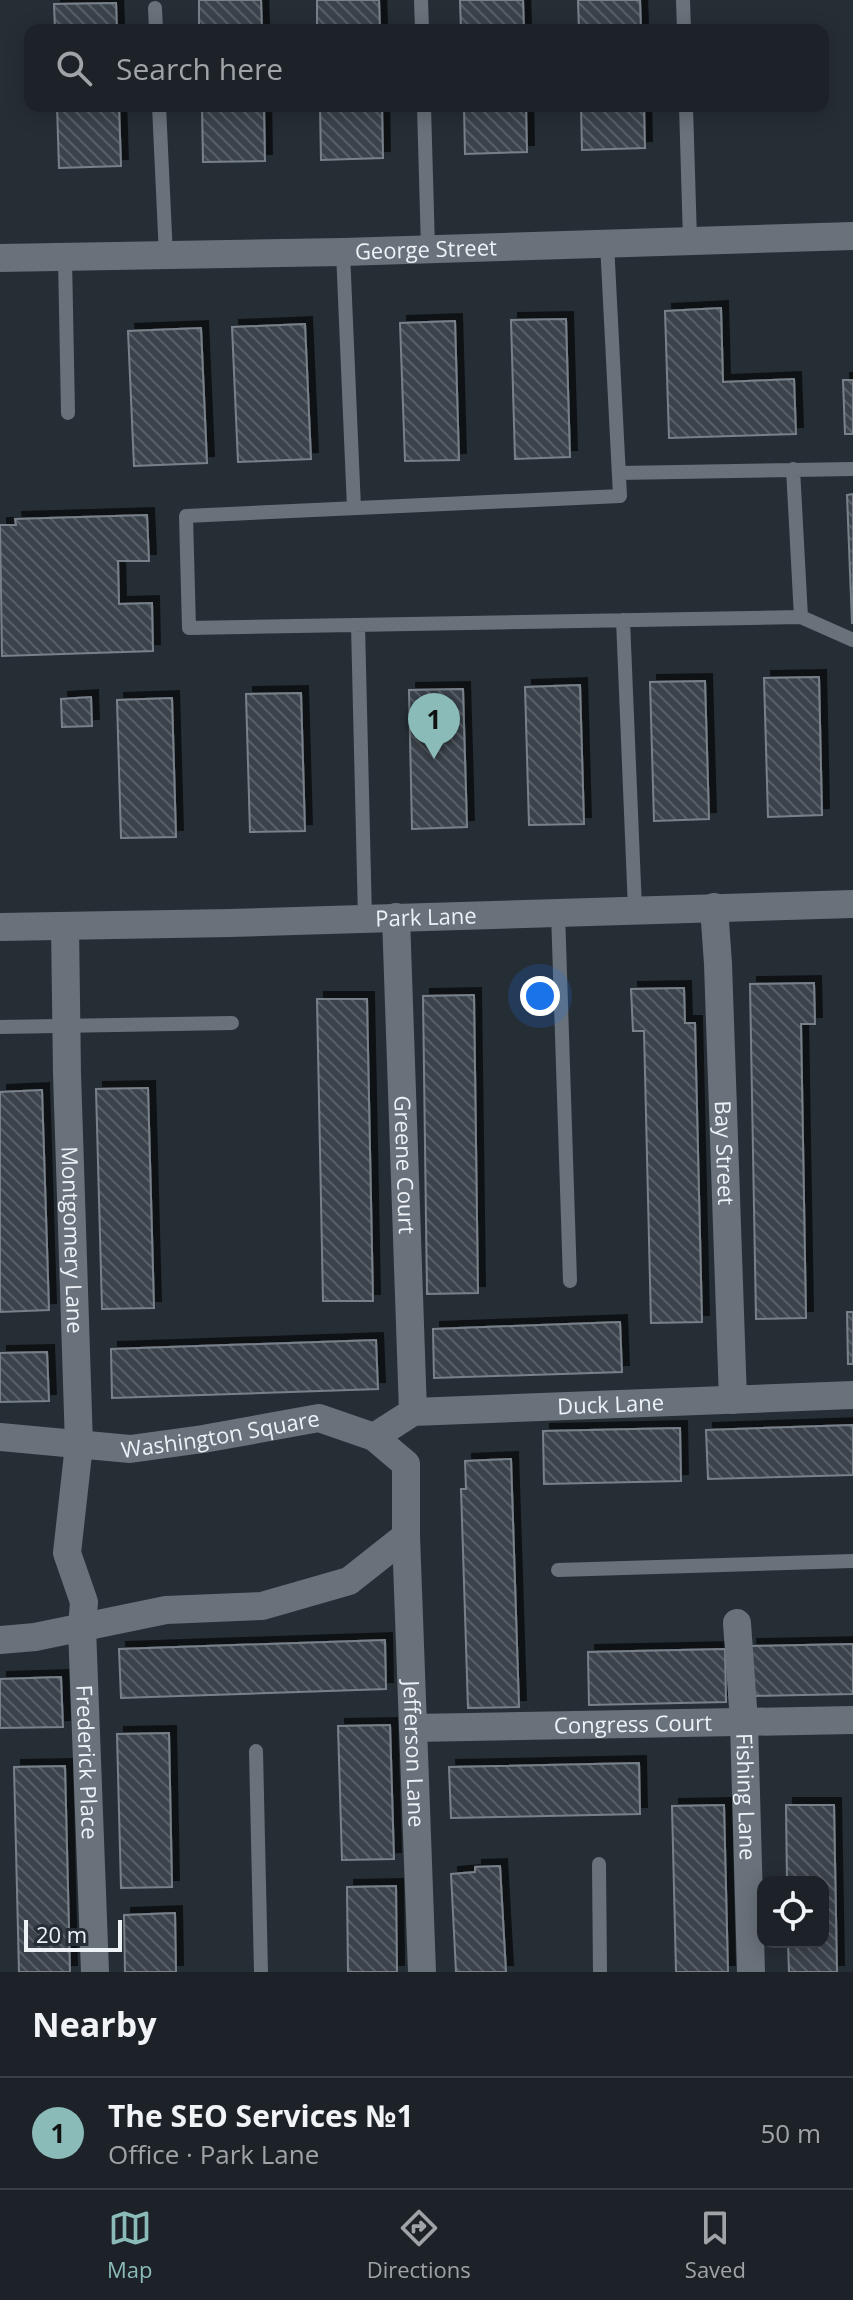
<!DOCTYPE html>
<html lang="en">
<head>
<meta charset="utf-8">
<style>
	body { margin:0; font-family:"Open Sans",sans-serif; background:#252a30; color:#f1f3f6 }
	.controls { position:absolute; right:24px; bottom:24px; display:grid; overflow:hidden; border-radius:16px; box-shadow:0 4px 20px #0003 }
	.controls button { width:72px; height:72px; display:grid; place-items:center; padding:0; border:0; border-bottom:2px solid #3a3f45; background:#1c2228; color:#f1f3f6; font:40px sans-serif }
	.scale { position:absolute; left:24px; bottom:20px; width:98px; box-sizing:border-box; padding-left:8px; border:4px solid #edf2f7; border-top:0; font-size:22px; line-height:28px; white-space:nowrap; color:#edf2f7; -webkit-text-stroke:6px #262e35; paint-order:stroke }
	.you { position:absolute; left:540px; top:996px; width:28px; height:28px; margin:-20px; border:6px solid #fff; border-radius:50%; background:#1a73e8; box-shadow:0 0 0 12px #1a73e833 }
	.badge { display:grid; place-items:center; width:52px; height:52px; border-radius:50%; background:#8bbbb9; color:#111; font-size:26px; font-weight:700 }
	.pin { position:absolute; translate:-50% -66px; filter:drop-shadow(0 2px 4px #0008) }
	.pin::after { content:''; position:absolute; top:42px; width:28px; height:24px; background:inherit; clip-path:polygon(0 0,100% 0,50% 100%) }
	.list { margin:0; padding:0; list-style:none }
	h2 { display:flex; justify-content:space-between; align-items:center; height:104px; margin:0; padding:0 32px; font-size:34px }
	h2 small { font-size:26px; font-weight:400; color:#a0a4a8 }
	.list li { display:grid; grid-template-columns:52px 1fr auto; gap:24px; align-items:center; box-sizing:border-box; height:112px; padding:0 32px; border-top:2px solid #3a3f45 }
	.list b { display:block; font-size:30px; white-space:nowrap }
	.list p { margin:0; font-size:26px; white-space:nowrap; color:#a0a4a8 }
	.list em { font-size:26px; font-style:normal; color:#a0a4a8 }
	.icon { flex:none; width:44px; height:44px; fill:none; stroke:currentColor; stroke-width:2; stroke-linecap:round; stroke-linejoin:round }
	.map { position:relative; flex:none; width:853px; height:1972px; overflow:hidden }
	.search { position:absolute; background:#1c2228; box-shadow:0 4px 20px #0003; left:24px; right:24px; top:24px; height:88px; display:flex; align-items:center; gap:20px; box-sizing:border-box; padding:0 28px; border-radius:16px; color:#a0a4a8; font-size:30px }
	.sheet { height:216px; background:#1c2228 }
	nav { display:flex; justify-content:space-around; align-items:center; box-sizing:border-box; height:112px; border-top:2px solid #3a3f45; background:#1c2228; font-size:22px; color:#a0a4a8 }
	nav a { display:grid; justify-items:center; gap:4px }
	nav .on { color:#8bbbb9 }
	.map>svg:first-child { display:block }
</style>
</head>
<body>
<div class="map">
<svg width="853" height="1972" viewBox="0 0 853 1972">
	<defs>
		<pattern id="building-back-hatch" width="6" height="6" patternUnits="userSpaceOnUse" patternTransform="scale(2)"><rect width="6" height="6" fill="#3b434b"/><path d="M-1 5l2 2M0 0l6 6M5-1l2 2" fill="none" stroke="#585f66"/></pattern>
		<filter id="shadow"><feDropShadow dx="7" dy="-7" stdDeviation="0" flood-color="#0009"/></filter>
	</defs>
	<rect width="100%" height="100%" fill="#262e35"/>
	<!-- building -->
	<path fill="url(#building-back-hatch)" stroke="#78818a" stroke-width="2" filter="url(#shadow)" d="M 199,0 L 261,0 L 262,30 L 199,30 Z
		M 317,0 L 379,0 L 380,30 L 317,30 Z
		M 460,0 L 523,0 L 524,30 L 461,30 Z
		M 578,0 L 640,0 L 641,30 L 579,30 Z
		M 116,3 L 117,30 L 55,30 L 54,4 Z
		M 57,106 L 119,106 L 121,166 L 59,168 Z
		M 202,106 L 264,106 L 265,161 L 203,162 Z
		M 320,106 L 382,106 L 383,158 L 321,160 Z
		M 464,106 L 526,106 L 527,152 L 465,154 Z
		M 581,106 L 644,106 L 645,148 L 582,150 Z
		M 721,308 L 723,382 L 794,379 L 796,434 L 669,438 L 665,311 Z
		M 566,319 L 570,457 L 515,459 L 511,320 Z
		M 455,321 L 459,460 L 405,461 L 400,323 Z
		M 305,324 L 311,459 L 238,462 L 232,327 Z
		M 201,328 L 207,463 L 134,466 L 128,331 Z
		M 843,380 L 853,380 L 853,434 L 845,434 Z
		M 853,494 L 853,623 L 852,623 L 847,495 Z
		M 147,515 L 149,561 L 118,561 L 119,604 L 152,603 L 153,651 L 2,656 L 0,525 L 16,525 L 15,519 Z
		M 819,677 L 822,815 L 768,817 L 764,678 Z
		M 705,681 L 709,819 L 654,821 L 650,682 Z
		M 580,685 L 584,824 L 529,825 L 525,687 Z
		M 463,689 L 467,827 L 412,829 L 409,690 Z
		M 301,693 L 305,831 L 250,832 L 246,694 Z
		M 91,697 L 92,726 L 62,727 L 61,699 Z
		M 172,698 L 176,837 L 121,838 L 117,700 Z
		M 814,983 L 815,1024 L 801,1024 L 806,1318 L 756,1319 L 750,984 Z
		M 684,988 L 685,1023 L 695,1023 L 702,1322 L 651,1323 L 644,1031 L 633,1031 L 631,989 Z
		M 474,995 L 478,1293 L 427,1294 L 423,996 Z
		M 317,999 L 367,999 L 373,1301 L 323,1301 Z
		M 148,1088 L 154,1308 L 102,1309 L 96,1089 Z
		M 42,1090 L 49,1310 L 0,1312 L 0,1092 Z
		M 847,1312 L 853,1312 L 853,1364 L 848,1364 Z
		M 620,1322 L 622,1372 L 434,1378 L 433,1329 Z
		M 376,1340 L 378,1389 L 112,1398 L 111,1349 Z
		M 47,1352 L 49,1401 L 0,1402 L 0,1353 Z
		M 853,1425 L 853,1475 L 708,1479 L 706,1430 Z
		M 680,1428 L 681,1481 L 544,1484 L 543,1431 Z
		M 511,1459 L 519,1707 L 468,1708 L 461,1489 L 466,1489 L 465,1461 Z
		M 385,1640 L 386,1689 L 121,1698 L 119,1649 Z
		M 853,1644 L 853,1694 L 752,1696 L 750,1646 Z
		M 725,1649 L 726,1702 L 589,1705 L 588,1652 Z
		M 61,1677 L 63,1727 L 0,1728 L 0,1679 Z
		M 390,1725 L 394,1859 L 342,1860 L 338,1726 Z
		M 169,1733 L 172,1887 L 121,1888 L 117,1734 Z
		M 639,1763 L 640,1814 L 451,1818 L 449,1767 Z
		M 65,1766 L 70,1972 L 19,1972 L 14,1767 Z
		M 724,1805 L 728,1972 L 676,1972 L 672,1806 Z
		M 786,1805 L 834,1805 L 837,1972 L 789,1972 L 788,1942 L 823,1942 L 823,1882 L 787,1882 Z
		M 500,1866 L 506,1972 L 456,1972 L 451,1874 L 475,1872 L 475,1867 Z
		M 396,1886 L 397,1972 L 348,1972 L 347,1887 Z
		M 175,1913 L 176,1972 L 125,1972 L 124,1915 Z"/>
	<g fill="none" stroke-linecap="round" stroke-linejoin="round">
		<!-- lane -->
		<path stroke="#69717a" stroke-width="14" d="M 421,0 L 422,30
			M 683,0 L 684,30
			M 155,8 L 156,30
			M 159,106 L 166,256
			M 424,106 L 428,249
			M 686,106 L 690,240
			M 607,243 L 620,496 L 186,516 L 189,628 L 801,617 L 853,640
			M 343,252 L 354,508
			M 65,258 L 68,413
			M 793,469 L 801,617
			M 619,473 L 853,469
			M 623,620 L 635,909
			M 358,625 L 365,918
			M 558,912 L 570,1281
			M 0,1027 L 232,1023
			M 558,1570 L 853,1561
			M 256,1751 L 261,1972
			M 599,1864 L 600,1972"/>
		<!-- street -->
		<g stroke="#69717a" stroke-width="28">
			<path id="s1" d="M 0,258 L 343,252 L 853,236"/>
			<path id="s2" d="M 714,907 L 718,964 L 733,1400"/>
			<path id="s3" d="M 396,917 L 413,1412"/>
			<path id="s4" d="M 65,926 L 67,1073 L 79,1445 L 67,1553 L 84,1602 L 82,1628 L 95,1972"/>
			<path id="s5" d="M 0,927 L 230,923 L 853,904"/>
			<path id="s6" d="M 0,1437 L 130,1449 L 203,1439 L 319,1418 L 374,1437 L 406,1464 L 406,1536 L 349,1581 L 262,1606 L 166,1610 L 35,1637 L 0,1640"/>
			<path id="s7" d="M 374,1437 L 413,1412 L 853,1395"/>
			<path id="s8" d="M 406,1536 L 422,1972"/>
			<path id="s9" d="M 737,1623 L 744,1722 L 751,1972"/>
			<path id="s10" d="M 413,1728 L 853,1720"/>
		</g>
	</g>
	<g text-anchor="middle" stroke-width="6" stroke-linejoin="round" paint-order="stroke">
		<!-- street labels -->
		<g font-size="22" fill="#edf2f7" stroke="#262e35">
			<text dy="8" stroke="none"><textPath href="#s1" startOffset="426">George Street</textPath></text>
			<text dy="8" stroke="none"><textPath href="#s5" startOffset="426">Park Lane</textPath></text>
			<text dy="8" stroke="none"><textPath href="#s2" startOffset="246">Bay Street</textPath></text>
			<text dy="8" stroke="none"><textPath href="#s3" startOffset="248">Greene Court</textPath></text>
			<text dy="8" stroke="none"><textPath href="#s4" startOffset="314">Montgomery Lane</textPath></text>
			<text dy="8" stroke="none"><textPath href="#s7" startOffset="244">Duck Lane</textPath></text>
			<text dy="8" stroke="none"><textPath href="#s6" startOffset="222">Washington Square</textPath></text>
			<text dy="8" stroke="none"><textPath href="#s10" startOffset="220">Congress Court</textPath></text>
			<text dy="8" stroke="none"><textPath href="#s8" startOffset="218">Jefferson Lane</textPath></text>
			<text dy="8" stroke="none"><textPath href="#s4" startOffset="840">Frederick Place</textPath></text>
			<text dy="8" stroke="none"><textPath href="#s9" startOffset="174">Fishing Lane</textPath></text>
		</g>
	</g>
</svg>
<div class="controls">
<button><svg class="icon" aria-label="locate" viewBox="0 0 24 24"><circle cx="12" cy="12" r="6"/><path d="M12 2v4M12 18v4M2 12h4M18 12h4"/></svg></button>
</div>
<div class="scale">20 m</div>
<div class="you"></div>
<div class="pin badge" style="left:434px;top:759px">1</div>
<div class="search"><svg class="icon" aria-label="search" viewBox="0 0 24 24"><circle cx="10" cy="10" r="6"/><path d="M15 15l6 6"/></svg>Search here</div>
</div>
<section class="sheet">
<h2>Nearby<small></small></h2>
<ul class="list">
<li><span class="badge">1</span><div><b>The SEO Services №1</b><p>Office · Park Lane</p></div><em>50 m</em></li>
</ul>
</section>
<nav>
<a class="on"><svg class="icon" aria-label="map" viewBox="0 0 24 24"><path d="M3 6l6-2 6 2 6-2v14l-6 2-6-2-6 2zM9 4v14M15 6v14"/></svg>Map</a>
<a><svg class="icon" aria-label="directions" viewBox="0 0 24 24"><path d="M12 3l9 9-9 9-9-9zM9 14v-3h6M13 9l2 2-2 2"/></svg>Directions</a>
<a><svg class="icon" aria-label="saved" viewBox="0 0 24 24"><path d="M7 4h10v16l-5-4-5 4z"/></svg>Saved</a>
</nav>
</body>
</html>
